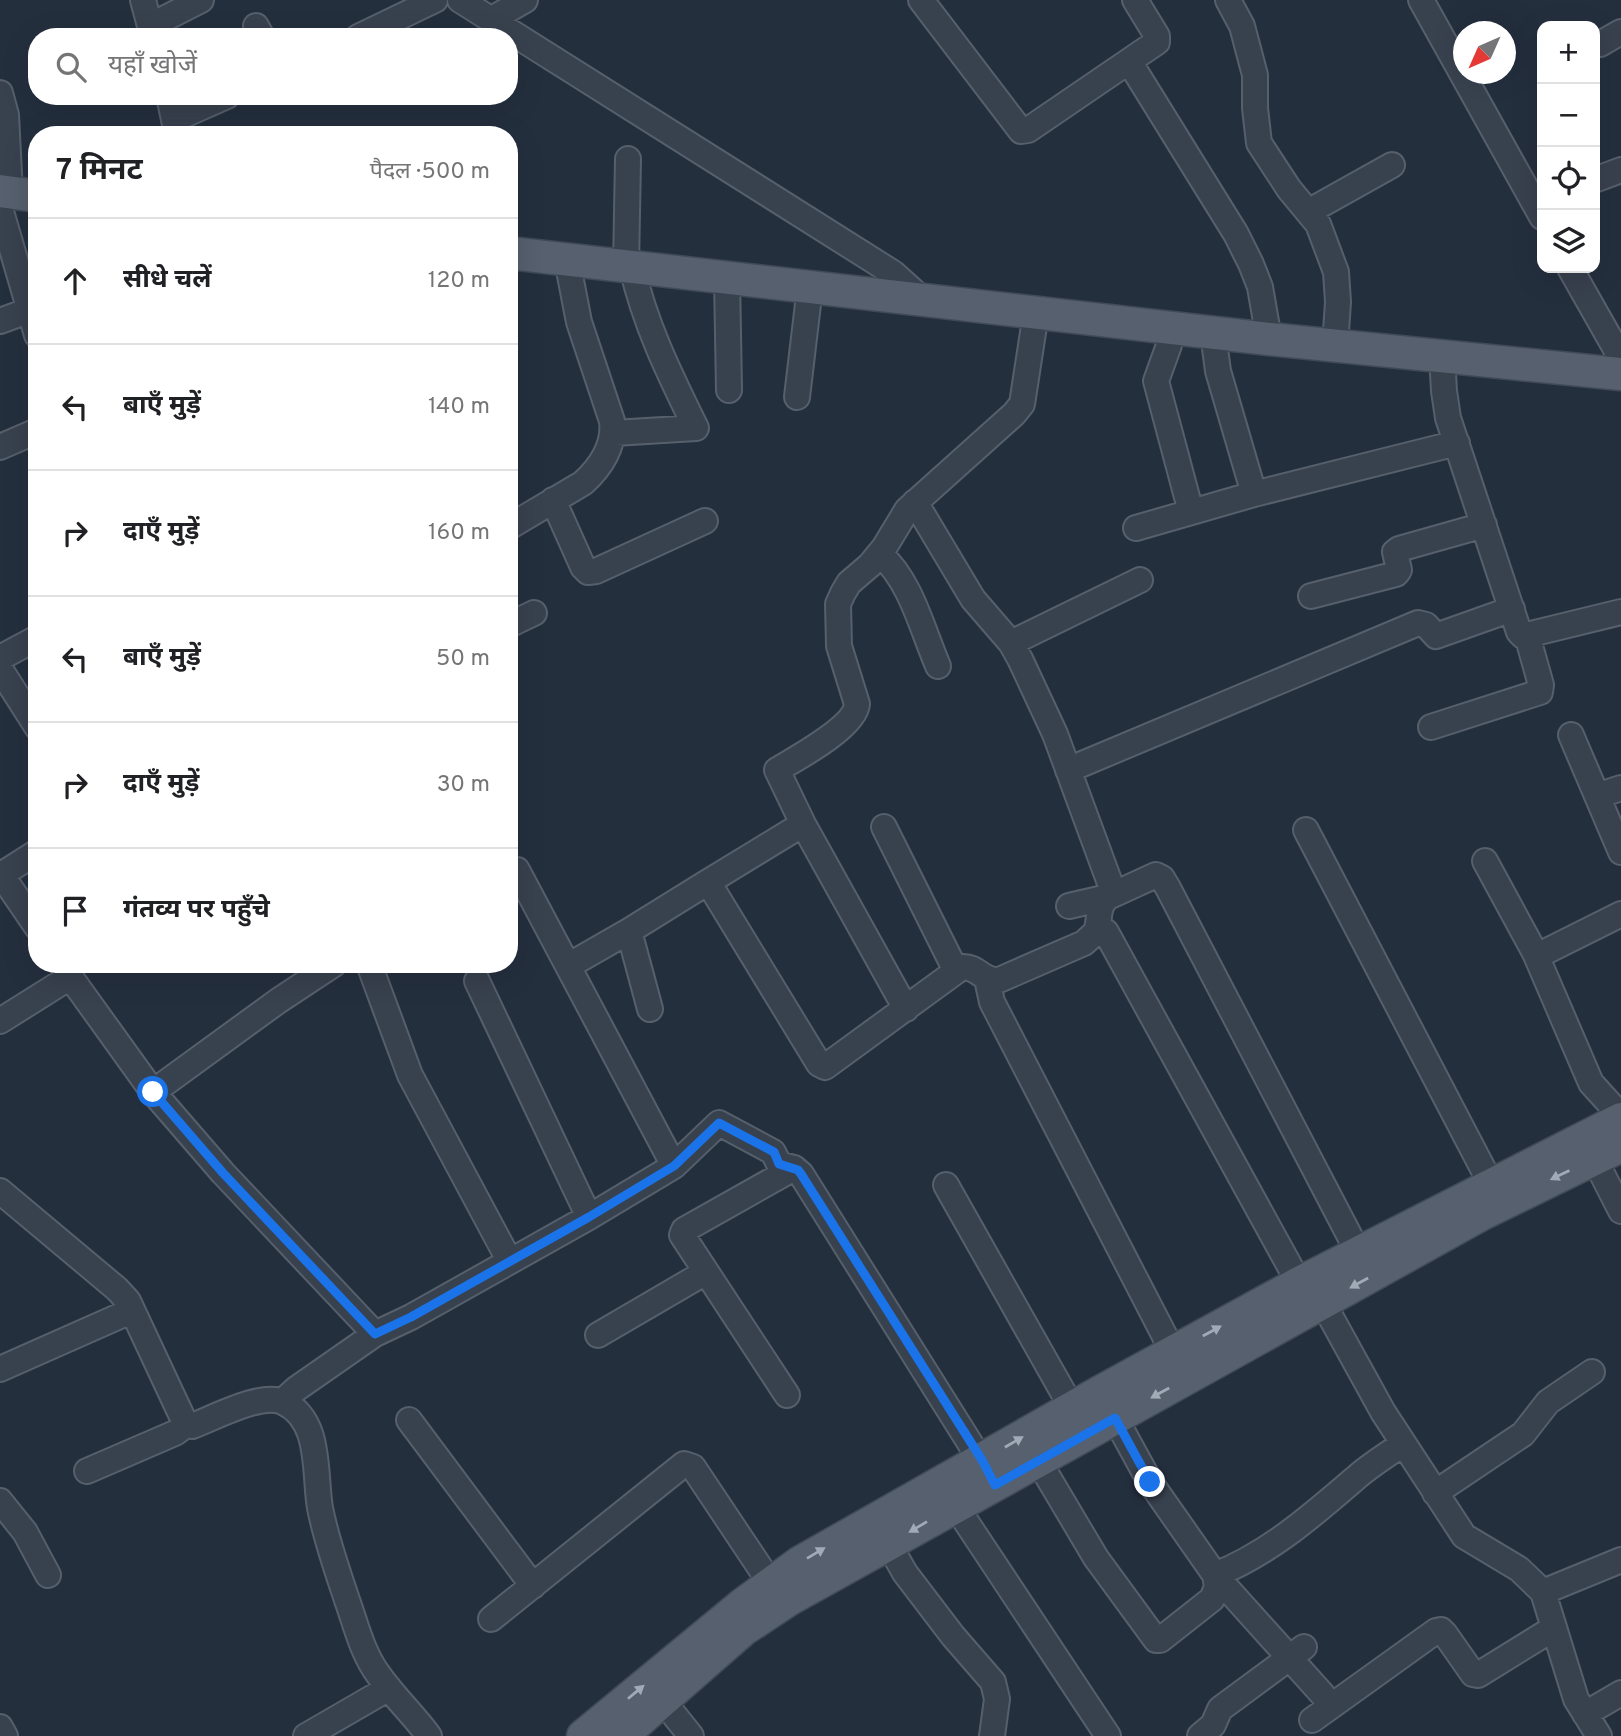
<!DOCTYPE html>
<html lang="hi">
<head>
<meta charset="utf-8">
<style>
	body { margin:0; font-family:Overpass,"Noto Sans Devanagari",sans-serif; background:#f6f6f6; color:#202124 }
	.controls { position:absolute; right:21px; top:21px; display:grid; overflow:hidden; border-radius:14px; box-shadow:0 7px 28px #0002 }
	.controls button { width:63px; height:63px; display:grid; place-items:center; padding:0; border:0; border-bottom:2px solid #e0e0e0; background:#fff; color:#202124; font:35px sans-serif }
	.compass { position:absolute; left:1453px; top:21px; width:63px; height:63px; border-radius:50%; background:#fff; box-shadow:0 7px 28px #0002; rotate:225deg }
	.stop { position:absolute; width:21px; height:21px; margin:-16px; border:5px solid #1a73e8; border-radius:50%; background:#fff }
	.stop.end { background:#1a73e8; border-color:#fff; box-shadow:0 2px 7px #0008 }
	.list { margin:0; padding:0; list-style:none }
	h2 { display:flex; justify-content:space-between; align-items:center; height:91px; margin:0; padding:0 28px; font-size:30px }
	h2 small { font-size:23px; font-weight:400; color:#757577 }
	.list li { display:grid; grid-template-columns:46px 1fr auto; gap:21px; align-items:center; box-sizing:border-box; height:126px; padding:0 28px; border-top:2px solid #e0e0e0 }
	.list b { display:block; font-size:26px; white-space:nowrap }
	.list em { font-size:23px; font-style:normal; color:#757577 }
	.icon { flex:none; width:38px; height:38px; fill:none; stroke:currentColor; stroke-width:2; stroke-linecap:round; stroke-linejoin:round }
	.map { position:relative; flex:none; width:1621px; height:1736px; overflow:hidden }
	.search { position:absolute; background:#fff; box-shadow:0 7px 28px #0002; left:28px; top:28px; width:490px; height:77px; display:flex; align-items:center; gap:18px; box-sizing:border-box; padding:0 24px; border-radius:28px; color:#757577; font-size:26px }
	.panel { position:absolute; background:#fff; box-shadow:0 7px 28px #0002; left:28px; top:126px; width:490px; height:847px; border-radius:28px }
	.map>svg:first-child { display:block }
</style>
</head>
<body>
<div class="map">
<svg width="1621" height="1736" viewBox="0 0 1621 1736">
	<rect width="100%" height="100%" fill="#242f3e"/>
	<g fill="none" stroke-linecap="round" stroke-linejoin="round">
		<!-- minor casing -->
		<g stroke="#565f6c" stroke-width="28">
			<path id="minor" d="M 143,0 L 153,37
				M 460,0 L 893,273 L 923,300
				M 921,0 L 1021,131 L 1028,130 L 1157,42 L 1157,36 L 1135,0
				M 1228,0 L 1242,26 L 1255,75 L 1255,108 L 1259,143 L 1289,189 L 1318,224 L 1336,272 L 1338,302 L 1335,346
				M 1421,0 L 1542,217
				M 492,19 L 525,0
				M 150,26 L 201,0
				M 256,26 L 262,37
				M 358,37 L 435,0
				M 1600,44 L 1621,32
				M 1130,63 L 1236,234 L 1251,264 L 1260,287 L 1269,339
				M 0,93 L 6,115 L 10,193
				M 169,96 L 177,134
				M 175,119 L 227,96
				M 1597,179 L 1621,170
				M 0,208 L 37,335
				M 1308,212 L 1392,165
				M 626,267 L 628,159
				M 1570,268 L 1621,358
				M 727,278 L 729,390
				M 0,321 L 30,310
				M 1170,328 L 1169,345 L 1156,381 L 1191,512
				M 1213,333 L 1218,371 L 1254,494
				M 1442,356 L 1444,391 L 1448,418 L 1519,632 L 1523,636 L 1527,635 L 1621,612
				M 797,397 L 810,287
				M 614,433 L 696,428 C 670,375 645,325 632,267
				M 0,447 L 37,431
				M 553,500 L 583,567 L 588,572 L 596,571 L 705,521
				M 915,502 L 973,599 L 1011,643 L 1020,659 L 1055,734 L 1114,894
				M 509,527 L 583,483 C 601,467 615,445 612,421 L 579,322 L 567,260
				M 1136,528 L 1254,494 L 1457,443
				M 880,554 C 911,581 922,629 938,666
				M 1311,596 L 1396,574 L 1399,570 L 1395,552 L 1399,549 L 1484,525
				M 509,625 L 534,613
				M 1011,643 L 1140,580
				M 0,658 L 37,638
				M 0,669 L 37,727
				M 1431,727 L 1540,692 L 1541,685 L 1527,635
				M 1571,735 L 1621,852
				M 1068,770 L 1418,623 L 1426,625 L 1436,636 L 1512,609
				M 1597,796 L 1621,788
				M 884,827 L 956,971
				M 1306,830 L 1491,1184
				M 1485,861 L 1535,953 L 1543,953 L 1621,914
				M 517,870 L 674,1166
				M 0,873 L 37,927
				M 1,875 L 37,852
				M 708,882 L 803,824
				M 1069,906 L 1108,897
				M 1098,926 L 1106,932 L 1299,1283
				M 629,931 L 708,882 L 819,1064 L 825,1067 L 962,967 C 978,966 983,982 999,980 L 1084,943 L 1096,932 C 1101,918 1096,908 1108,897 L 1156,875 L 1162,878 L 1168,888 L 1358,1252
				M 1535,953 L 1591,1083 L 1621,1116
				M 61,964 L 153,1092 L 223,1173 L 375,1334
				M 369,964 L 410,1075 L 509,1260
				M 568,966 L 629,931 L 650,1009
				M 987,979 L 992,1002 L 1173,1352
				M 477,981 L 589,1217
				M 906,1009 L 803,824 L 777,770 C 797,758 855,727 857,704 L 839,646 L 838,604 L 843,593 L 849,583 L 870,565 L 884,548 L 907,510 L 1014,414 L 1022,404 L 1036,313
				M 0,1021 L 70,977
				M 153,1092 L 278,1001 L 334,964
				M 1594,1158 L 1621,1211
				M 946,1185 L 1072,1408
				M 0,1191 L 117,1289 L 128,1301 L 186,1425 L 192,1426 C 214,1418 261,1392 283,1402 C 322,1420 314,1473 320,1508 C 326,1539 337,1570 347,1600 C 356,1625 362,1652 378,1674 C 393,1696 413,1714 429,1736
				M 1323,1303 L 1383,1412 L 1464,1536 L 1519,1569 L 1543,1592 L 1576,1699 L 1599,1736
				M 598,1335 L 706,1272
				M 0,1369 L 131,1311
				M 787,1395 L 682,1235 L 684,1230 L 794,1168 L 801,1174 L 990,1475
				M 283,1401 L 296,1389 L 375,1334 L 411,1317 L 589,1217 L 674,1166 L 719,1123 L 773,1152 L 779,1164 L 794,1168
				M 409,1420 L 533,1586
				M 1039,1462 L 1096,1558 L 1156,1640 L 1160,1640 L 1212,1599 L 1217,1587 L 1215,1575 L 1150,1482 L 1115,1418
				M 87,1471 L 175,1433 L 186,1425
				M 947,1493 L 1108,1736
				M 1435,1493 L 1523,1434 L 1548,1402 L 1592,1372
				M 0,1501 L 25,1532 L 48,1575
				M 889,1545 L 905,1573 L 953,1636 L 993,1682 L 997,1699 L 992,1736
				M 1543,1592 L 1621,1560
				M 491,1619 L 684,1464 L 693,1467 L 771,1584
				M 1323,1695 L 1215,1575 C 1270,1553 1314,1514 1358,1476 C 1372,1464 1388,1454 1403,1444
				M 663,1701 L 691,1736
				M 1585,1714 L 1621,1693
				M 1312,1720 L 1436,1631 L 1441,1630 L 1445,1634 L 1473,1674 L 1478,1675 L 1554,1628
				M 0,1727 L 5,1736
				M 306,1736 L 389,1688
				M 1200,1736 L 1213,1725 L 1220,1709 L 1304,1647"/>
		</g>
		<!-- major casing -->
		<g stroke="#414a57" stroke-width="35">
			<path id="major" d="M 0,191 L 37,196
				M 509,253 L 1269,339 L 1621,374
				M 583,1736 L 743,1604 L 799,1563 L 1100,1392 L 1299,1283 L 1621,1119
				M 622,1736 L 743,1630 L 790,1599 L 1482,1214 L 1621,1146"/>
		</g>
		<!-- minor -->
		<use href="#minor" stroke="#38414e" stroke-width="24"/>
		<!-- major -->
		<use href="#major" stroke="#56606e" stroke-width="32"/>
	</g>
	<!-- one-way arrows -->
	<defs><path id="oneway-solid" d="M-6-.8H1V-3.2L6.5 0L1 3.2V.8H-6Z" transform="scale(1.75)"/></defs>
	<g fill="#a1aab7">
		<use href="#oneway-solid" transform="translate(1560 1175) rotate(154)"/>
		<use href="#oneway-solid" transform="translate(1359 1283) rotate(151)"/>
		<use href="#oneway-solid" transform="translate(1212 1331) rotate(-29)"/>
		<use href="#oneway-solid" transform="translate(1160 1393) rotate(151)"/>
		<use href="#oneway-solid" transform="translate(1014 1442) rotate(-30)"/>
		<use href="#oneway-solid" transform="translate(918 1527) rotate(149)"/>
		<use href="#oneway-solid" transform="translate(816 1553) rotate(-31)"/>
		<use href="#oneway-solid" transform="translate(636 1692) rotate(-40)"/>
	</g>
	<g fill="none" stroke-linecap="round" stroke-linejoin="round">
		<!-- route -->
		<path stroke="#1a73e8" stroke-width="9" d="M 153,1092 L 223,1173 L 375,1334 L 411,1317 L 589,1217 L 674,1166 L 719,1123 L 774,1152 L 779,1164 L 798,1170 L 801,1174 L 982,1460 L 995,1485 L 1115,1418 L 1150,1482"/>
	</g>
</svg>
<div class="controls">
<button>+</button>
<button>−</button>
<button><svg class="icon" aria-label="locate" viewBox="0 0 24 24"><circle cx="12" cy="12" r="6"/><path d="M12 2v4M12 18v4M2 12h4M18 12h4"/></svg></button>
<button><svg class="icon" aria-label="layers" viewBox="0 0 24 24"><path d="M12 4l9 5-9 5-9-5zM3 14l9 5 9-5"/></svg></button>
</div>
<svg class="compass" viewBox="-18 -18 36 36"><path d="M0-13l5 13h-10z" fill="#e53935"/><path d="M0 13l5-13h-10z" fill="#757577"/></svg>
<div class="stop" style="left:153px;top:1092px"></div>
<div class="stop end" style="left:1150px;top:1482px"></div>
<div class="search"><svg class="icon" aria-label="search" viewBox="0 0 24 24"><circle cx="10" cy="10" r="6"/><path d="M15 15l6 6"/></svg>यहाँ खोजें</div>
<section class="panel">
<h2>7 मिनट<small>पैदल · 500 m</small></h2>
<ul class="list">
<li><svg class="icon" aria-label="ahead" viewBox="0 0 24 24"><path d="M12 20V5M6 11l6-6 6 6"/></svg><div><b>सीधे चलें</b></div><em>120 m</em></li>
<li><svg class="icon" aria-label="left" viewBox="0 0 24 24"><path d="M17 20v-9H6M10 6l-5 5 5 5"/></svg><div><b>बाएँ मुड़ें</b></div><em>140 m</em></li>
<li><svg class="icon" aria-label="right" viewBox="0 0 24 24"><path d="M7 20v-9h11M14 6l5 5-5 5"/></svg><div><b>दाएँ मुड़ें</b></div><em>160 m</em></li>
<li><svg class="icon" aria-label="left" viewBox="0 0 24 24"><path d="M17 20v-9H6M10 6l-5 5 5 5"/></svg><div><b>बाएँ मुड़ें</b></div><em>50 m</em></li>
<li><svg class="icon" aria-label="right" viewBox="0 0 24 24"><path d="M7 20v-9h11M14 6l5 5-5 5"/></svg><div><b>दाएँ मुड़ें</b></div><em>30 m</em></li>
<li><svg class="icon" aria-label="arrive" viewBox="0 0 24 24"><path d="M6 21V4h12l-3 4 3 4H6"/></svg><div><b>गंतव्य पर पहुँचे</b></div></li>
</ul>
</section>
</div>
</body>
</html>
